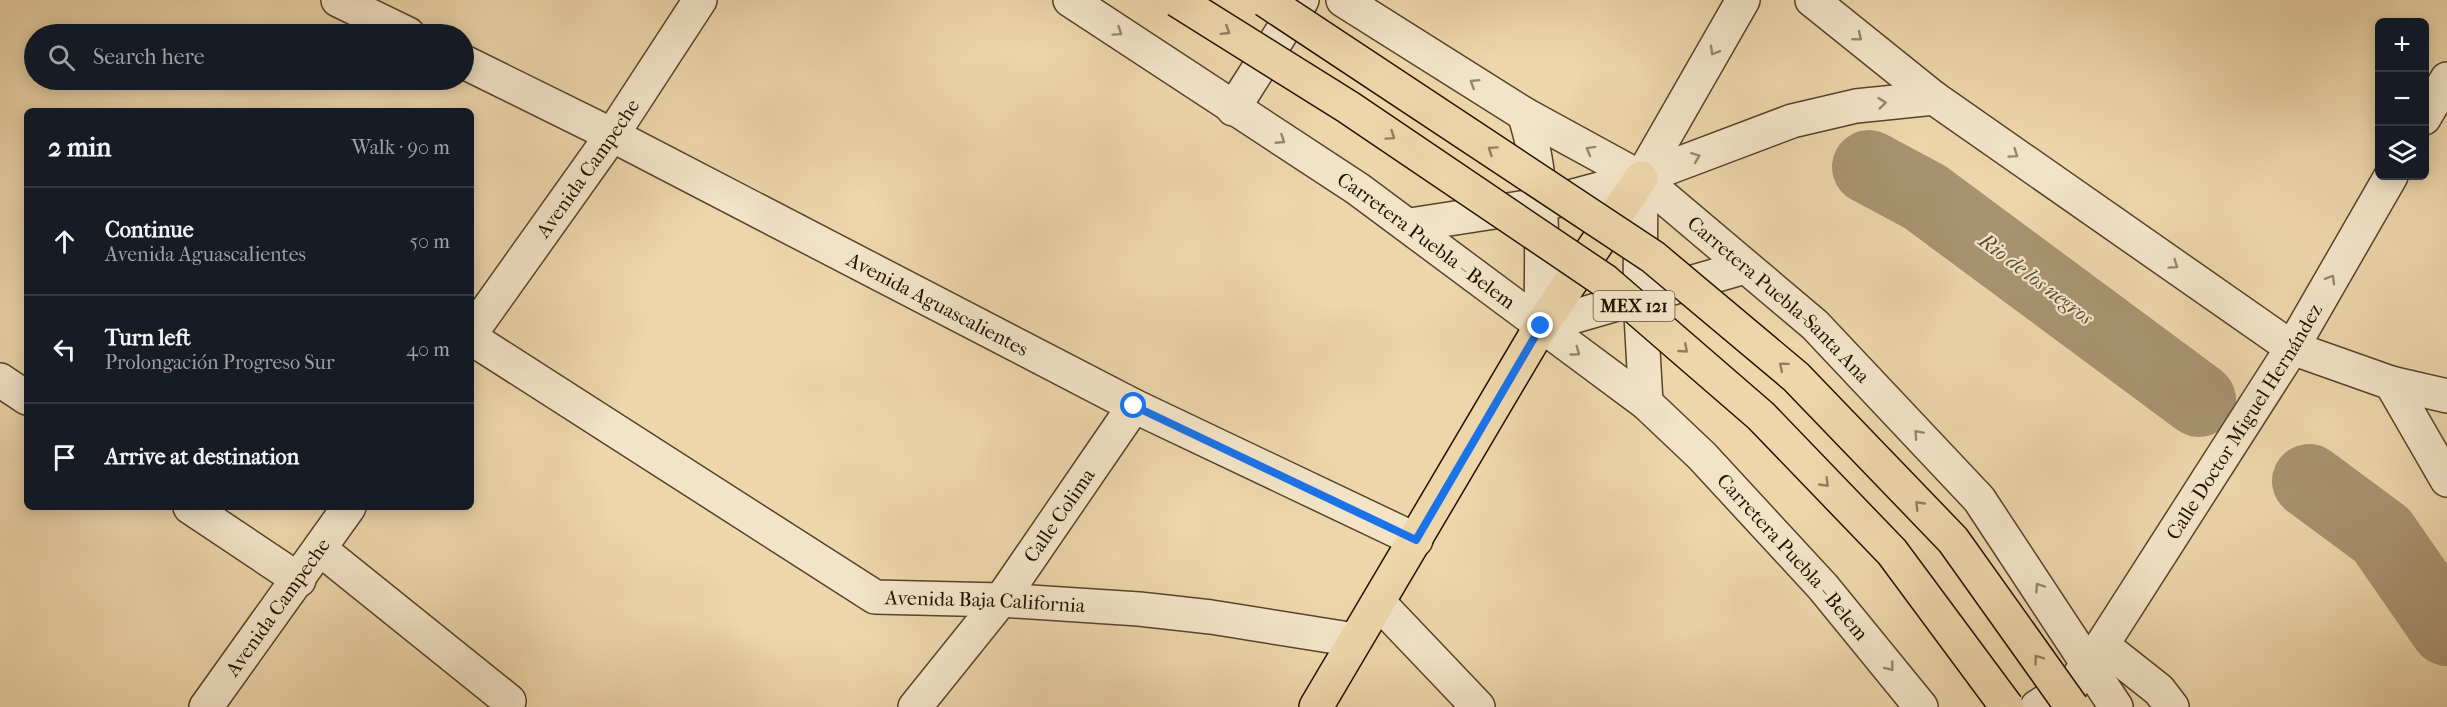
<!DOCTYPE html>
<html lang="en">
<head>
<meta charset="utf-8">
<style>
	body { margin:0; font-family:"IM FELL French Canon",serif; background:#20242c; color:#f1f3f6 }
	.controls { position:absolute; right:18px; top:18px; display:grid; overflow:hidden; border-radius:9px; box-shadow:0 3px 15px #0003 }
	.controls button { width:54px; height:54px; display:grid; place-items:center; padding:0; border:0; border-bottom:2px solid #363941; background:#171b24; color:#f1f3f6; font:30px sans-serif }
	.stop { position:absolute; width:18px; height:18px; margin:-14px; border:4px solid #1a73e8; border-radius:50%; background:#fff }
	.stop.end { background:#1a73e8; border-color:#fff; box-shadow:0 2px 6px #0008 }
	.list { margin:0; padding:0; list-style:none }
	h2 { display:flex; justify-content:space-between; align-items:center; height:78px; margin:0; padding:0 24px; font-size:26px }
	h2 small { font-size:20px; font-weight:400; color:#9ea1a6 }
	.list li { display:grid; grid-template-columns:39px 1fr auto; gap:18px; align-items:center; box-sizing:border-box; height:108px; padding:0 24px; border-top:2px solid #363941 }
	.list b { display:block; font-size:22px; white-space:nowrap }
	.list p { margin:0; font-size:20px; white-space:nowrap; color:#9ea1a6 }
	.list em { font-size:20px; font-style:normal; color:#9ea1a6 }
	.icon { flex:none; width:33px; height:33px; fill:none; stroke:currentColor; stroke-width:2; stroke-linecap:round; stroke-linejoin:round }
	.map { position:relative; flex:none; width:2447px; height:707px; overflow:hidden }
	.search { position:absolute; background:#171b24; box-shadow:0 3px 15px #0003; left:24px; top:24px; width:450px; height:66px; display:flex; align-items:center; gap:15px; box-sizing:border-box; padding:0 21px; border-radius:33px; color:#9ea1a6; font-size:22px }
	.panel { position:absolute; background:#171b24; box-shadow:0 3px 15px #0003; left:24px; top:108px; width:450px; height:402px; border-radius:9px }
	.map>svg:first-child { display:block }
</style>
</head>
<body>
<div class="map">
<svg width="2447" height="707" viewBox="0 0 2447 707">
	<rect width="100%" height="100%" fill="#edd6aa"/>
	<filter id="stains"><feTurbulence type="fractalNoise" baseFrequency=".00333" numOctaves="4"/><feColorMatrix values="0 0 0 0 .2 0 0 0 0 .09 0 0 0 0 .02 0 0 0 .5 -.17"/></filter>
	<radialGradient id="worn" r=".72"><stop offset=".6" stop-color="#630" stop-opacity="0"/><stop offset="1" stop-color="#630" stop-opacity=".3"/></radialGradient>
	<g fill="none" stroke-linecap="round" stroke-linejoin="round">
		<!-- river -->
		<path stroke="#a89370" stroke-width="74" d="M 1869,167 L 1925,197 L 2199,400
			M 2309,481 L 2382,535 L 2447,629"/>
		<!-- minor casing -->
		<g stroke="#56432a" stroke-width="36">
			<g id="minor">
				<path d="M 338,0 L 408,34"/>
				<path id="s1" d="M 1070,0 L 1358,189 L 1646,403 L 1702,456 L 1823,587 L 1921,707"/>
				<path id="s2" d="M 1343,0 L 1524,114 L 1641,178 L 1815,325 L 1979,499 L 2116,707"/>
				<path d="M 1812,0 L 1934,98 L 2292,348 L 2391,383 L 2447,396"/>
				<path id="s3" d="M 464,62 L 612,135 L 1134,406 L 1416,540"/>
				<path d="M 1233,109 L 1302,0"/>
				<path d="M 1524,114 C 1547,181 1541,256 1541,326 L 1745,267"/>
				<path d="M 2424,118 L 2447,79"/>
				<path d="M 1410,225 L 1540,205 L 1641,178 L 1792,121 L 1856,106 L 1934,98"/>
				<path id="s4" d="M 471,333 L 612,135 L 700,0"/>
				<path id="s5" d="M 471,338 L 875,597 L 1001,600 L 1139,609 L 1211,617 L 1355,640"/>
				<path d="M 0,380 L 27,398"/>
				<path d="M 2391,383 L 2447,480"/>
				<path d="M 1646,403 L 1640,298 L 1641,178 L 1743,0"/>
				<path d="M 190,507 L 299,580"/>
				<path d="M 320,549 L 509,701"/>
				<path d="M 1379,603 L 1478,707"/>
				<path d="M 2102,645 L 2159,690 L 2172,707"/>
				<path id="s6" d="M 206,707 L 349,507"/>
				<path id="s7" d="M 915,707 L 1001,600 L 1134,406"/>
				<path id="s8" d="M 2037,707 L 2073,684 L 2102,645 L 2292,348 L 2391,176"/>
			</g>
		</g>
		<!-- major casing -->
		<g stroke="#231200" stroke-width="36">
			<path id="major" d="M 1316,707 L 1541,326 L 1641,178"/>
		</g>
		<!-- minor -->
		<use href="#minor" stroke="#f3e4c8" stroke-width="33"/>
		<!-- major -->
		<use href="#major" stroke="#edd6aa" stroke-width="33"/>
		<!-- major-bridge casing -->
		<g stroke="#231200" stroke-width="36" stroke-linecap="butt">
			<path id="major-bridge" d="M 1177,0 L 1348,107 L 1605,281 L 1761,416 L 1892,552 L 2007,707
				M 1265,0 L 1653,257 L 1796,377 L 1953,540 L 2072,707"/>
		</g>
		<!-- major-bridge -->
		<use href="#major-bridge" stroke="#edd6aa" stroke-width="33"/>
	</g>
	<!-- one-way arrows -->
	<defs><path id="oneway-chevron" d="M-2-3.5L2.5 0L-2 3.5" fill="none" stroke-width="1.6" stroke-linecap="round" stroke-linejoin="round" transform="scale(1.5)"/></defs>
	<g stroke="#927e5e">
		<use href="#oneway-chevron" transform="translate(1226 31) rotate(32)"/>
		<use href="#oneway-chevron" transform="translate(1391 136) rotate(34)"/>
		<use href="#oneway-chevron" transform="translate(1492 150) rotate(-146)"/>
		<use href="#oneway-chevron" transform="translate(1684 349) rotate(41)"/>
		<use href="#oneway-chevron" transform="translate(1783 366) rotate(-140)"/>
		<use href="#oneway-chevron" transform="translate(1825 483) rotate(46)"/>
		<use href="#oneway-chevron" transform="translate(1919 505) rotate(-134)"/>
		<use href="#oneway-chevron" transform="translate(2038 659) rotate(-126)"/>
	</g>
	<g stroke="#95866e">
		<use href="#oneway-chevron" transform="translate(1118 32) rotate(34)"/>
		<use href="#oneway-chevron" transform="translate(1858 37) rotate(39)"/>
		<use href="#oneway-chevron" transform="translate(1714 51) rotate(120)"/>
		<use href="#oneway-chevron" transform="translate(1474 83) rotate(-148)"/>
		<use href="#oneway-chevron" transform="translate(1882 103) rotate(-6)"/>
		<use href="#oneway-chevron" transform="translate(1281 140) rotate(33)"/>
		<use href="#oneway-chevron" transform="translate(1590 150) rotate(-151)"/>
		<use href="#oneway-chevron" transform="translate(2014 154) rotate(35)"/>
		<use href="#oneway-chevron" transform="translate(1696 157) rotate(-21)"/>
		<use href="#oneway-chevron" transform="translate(2174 265) rotate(35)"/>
		<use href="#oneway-chevron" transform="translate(2331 279) rotate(-60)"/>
		<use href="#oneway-chevron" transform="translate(1576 352) rotate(36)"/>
		<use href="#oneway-chevron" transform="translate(1918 434) rotate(-133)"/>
		<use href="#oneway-chevron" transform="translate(2039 587) rotate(-124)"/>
		<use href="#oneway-chevron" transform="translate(1890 667) rotate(52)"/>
	</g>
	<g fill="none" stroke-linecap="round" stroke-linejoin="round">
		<!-- route -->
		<path stroke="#1a73e8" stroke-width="8" d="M 1134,406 L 1416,540 L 1541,326"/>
	</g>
	<g text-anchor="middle" stroke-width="4.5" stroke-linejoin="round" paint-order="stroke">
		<!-- shield labels -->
		<rect fill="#f3e4c8" stroke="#61513c" stroke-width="1.5" x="1593.5" y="291" width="81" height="30" rx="4.5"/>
		<g font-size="18" font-weight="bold" fill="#231200">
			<text x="1634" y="312">MEX 121</text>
		</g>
		<!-- street labels -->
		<g font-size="20" fill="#231200" stroke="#f3e4c8">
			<text dy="7" stroke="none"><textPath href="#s4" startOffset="202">Avenida Campeche</textPath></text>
			<text dy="7" stroke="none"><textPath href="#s1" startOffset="430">Carretera Puebla - Belem</textPath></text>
			<text dy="7" stroke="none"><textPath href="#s2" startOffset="531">Carretera Puebla-Santa Ana</textPath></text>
			<text dy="7" stroke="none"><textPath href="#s3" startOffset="532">Avenida Aguascalientes</textPath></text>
			<text dy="7" stroke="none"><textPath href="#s8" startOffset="356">Calle Doctor Miguel Hernández</textPath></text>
			<text dy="7" stroke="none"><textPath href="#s7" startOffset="240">Calle Colima</textPath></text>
			<text dy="7" stroke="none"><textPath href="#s1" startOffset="916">Carretera Puebla - Belem</textPath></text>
			<text dy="7" stroke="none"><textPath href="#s5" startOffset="590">Avenida Baja California</textPath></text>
			<text dy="7" stroke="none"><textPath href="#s6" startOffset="123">Avenida Campeche</textPath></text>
		</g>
		<!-- water labels -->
		<g font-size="21" font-style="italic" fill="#5f4c32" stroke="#f3e4c8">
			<text transform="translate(2036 279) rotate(37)" y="7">Rio de los negros</text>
		</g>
	</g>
	<rect width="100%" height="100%" filter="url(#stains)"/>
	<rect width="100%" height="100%" fill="url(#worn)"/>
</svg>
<div class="controls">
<button>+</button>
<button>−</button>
<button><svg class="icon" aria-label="layers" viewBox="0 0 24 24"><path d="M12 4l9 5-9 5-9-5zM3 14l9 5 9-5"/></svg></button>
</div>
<div class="stop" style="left:1134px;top:406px"></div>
<div class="stop end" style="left:1541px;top:326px"></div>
<div class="search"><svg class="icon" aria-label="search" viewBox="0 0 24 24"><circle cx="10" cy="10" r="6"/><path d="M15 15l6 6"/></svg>Search here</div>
<section class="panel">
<h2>2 min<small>Walk · 90 m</small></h2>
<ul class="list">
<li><svg class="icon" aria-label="ahead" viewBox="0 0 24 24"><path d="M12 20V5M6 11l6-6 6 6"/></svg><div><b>Continue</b><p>Avenida Aguascalientes</p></div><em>50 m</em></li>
<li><svg class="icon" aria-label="left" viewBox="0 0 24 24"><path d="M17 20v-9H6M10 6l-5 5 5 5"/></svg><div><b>Turn left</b><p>Prolongación Progreso Sur</p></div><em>40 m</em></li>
<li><svg class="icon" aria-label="arrive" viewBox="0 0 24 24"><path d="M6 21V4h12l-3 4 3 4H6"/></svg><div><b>Arrive at destination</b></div></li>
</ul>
</section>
</div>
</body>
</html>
